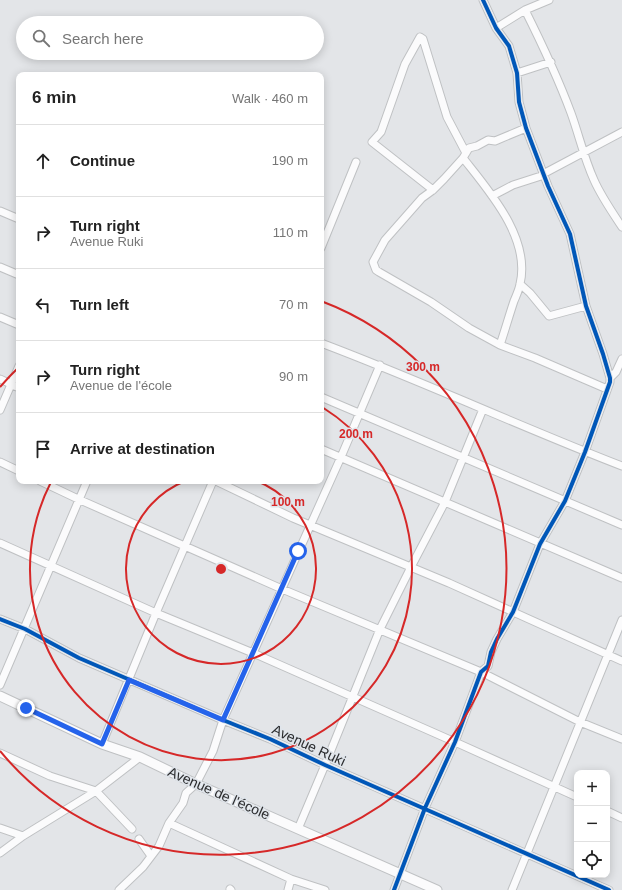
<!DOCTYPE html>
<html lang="en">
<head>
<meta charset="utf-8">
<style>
	body { margin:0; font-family:Helvetica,sans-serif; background:#f6f6f6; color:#222 }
	.controls { position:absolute; right:12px; bottom:12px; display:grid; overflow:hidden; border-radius:8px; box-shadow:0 2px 10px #0003 }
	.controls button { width:36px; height:36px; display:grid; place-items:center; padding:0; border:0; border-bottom:1px solid #e0e0e0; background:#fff; color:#222; font:20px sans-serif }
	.stop { position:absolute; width:12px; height:12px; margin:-9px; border:3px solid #2563eb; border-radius:50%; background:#fff }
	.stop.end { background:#2563eb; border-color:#fff; box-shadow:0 1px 4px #0008 }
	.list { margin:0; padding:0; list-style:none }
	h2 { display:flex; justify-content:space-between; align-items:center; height:52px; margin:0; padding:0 16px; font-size:17px }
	h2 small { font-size:13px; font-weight:400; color:#767676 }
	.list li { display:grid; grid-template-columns:26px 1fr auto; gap:12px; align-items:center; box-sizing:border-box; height:72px; padding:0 16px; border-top:1px solid #e0e0e0 }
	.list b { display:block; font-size:15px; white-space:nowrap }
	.list p { margin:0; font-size:13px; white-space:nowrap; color:#767676 }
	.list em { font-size:13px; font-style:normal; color:#767676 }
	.icon { flex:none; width:22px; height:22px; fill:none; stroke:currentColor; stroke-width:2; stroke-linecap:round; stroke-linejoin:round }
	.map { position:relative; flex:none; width:622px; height:890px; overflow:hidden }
	.search { position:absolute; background:#fff; box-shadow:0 2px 10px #0003; left:16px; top:16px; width:308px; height:44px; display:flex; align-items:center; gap:10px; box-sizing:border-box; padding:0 14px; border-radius:22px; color:#767676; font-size:15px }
	.panel { position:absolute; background:#fff; box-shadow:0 2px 10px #0003; left:16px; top:72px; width:308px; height:412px; border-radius:8px }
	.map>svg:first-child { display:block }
</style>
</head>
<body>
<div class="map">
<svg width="622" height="890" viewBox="0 0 622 890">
	<rect width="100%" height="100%" fill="#e3e5e8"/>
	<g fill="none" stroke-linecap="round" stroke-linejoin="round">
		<!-- minor casing -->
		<g stroke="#bfc1c3" stroke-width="9">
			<path id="minor" d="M 525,10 C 542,44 558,78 571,113 C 579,135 584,158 594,180 C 601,196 612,212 622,227
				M 496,28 L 525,10 L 549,0
				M 517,73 L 551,62
				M 526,128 L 495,141 L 488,140 L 477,146 L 469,148 L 463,158 L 444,179 L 433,190 L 422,198 L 385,240 L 373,262 L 376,270 L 379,272 L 431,302 L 469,328 L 500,345 L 535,358 L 607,389
				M 463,158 C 489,191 531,238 520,284 C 519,290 516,296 514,301 C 509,316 505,330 500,345
				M 433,190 L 372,142 L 381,132 L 405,64 L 420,37 L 423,39 L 447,117 L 466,153
				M 492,196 L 513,185 L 541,176 L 543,174 L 622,132
				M 0,211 L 19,219
				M 321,248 L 356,162
				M 0,267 L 19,275
				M 520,284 L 530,293 L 549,316 L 586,306
				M 0,317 L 19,325
				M 321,343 C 422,381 521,427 622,466
				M 610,378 L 616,372 L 622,359
				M 0,379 L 19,388
				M 321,397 L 622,525
				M 0,410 L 19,366
				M 321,449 L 622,578
				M 0,462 L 19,471
				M 40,481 L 78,499 L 282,589 L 481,672 L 580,722 L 622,739
				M 216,481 L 293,518 L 449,583 L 622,661
				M 0,543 L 156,613 L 253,653 L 455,742 L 577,797
				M 0,619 L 25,629 L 79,658 L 223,720 L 270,739 L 325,765 L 609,890
				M 0,685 L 87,481
				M 102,744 L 156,613 L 213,481
				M 0,753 L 50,776 L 96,791 L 132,829
				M 607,811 L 622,818
				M 169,823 L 291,879
				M 0,828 L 23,836
				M 298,829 L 325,765 L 380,629 L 411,567 L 445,502 L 483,409
				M 139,839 L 151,856
				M 0,853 L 23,836 L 96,791 L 140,757
				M 230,889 L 231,890
				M 119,890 L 143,867 L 159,846 L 169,823 L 183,803 L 186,793 L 196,784 L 213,751 L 223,720 L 341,457 L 380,365
				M 288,890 L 291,879 L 325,890
				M 394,890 L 425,808 L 455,742 L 481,672 L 488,666 L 491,652 L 497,639 L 513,612 L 540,544 L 565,501 L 585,452 L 610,382 L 610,378 L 603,354 L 586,306 L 570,234 L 548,186 L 526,128 L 519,102 L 517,73 L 509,46 L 496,28 L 483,0
				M 512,890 L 622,620"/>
		</g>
		<!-- tertiary casing -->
		<g stroke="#bfc1c3" stroke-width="11">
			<path id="tertiary" d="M 0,696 L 102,744 L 140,757 L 196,784 L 437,890"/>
		</g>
		<!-- minor -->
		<use href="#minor" stroke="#fbfbfc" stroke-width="7"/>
		<!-- tertiary -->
		<use href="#tertiary" stroke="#fbfbfc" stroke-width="9"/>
		<!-- cycleway casing -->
		<g stroke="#e0e5eb" stroke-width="6">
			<path id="cycleway" d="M 0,619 L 25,629 L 79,658 L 223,720 L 270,739 L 325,765 L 609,890
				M 394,890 L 425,808 L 455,742 L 481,672 L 488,666 L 491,652 L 497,639 L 513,612 L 540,544 L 565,501 L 585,452 L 610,382 L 610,378 L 603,354 L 586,306 L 570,234 L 548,186 L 526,128 L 519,102 L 517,73 L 509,46 L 496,28 L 483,0"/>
		</g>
		<!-- cycleway -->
		<use href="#cycleway" stroke="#0057b8" stroke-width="4"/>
	</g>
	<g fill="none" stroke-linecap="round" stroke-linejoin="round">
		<!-- route -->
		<path stroke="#2563eb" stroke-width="5" d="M 26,708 L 102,744 L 129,680 L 223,720 L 298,551"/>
	</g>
	<!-- distance rings -->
	<g fill="none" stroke="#d62828" stroke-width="2">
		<path d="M257 481A95 95 0 1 1 185 481"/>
		<path d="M322 407A191 191 0 1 1 51 482"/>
		<path d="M0 387A286 286 0 0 1 19 367M321 301A286 286 0 1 1 0 751"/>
	</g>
	<g text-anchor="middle" stroke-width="3" stroke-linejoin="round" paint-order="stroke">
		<!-- street labels -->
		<g font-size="14" fill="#2a2b2d" stroke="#e0e5eb">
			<text transform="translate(309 745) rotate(25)" y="5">Avenue Ruki</text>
			<text transform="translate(219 793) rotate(24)" y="5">Avenue de l'école</text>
		</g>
	</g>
	<circle cx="221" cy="569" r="6" fill="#d62828" stroke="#e0e5eb" stroke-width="2"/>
	<g font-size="12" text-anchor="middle" font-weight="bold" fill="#d62828" stroke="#e0e5eb" stroke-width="3" stroke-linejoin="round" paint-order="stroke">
		<text x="423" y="371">300 m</text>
		<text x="356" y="438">200 m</text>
		<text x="288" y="506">100 m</text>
	</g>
</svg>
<div class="controls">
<button>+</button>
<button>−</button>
<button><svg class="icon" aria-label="locate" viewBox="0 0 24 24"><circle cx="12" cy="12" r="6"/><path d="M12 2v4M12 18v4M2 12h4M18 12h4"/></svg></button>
</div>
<div class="stop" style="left:298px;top:551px"></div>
<div class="stop end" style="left:26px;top:708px"></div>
<div class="search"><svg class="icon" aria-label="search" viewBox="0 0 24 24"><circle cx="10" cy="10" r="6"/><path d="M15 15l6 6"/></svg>Search here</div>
<section class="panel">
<h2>6 min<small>Walk · 460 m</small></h2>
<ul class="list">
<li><svg class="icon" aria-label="ahead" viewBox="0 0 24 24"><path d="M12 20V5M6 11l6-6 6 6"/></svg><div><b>Continue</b></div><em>190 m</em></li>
<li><svg class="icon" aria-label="right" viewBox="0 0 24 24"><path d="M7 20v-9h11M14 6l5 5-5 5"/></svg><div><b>Turn right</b><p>Avenue Ruki</p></div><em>110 m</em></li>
<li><svg class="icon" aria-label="left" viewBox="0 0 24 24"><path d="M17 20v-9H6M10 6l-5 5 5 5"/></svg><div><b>Turn left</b></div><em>70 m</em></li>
<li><svg class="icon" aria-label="right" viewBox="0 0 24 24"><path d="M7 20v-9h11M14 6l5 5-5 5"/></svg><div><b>Turn right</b><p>Avenue de l'école</p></div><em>90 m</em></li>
<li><svg class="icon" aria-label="arrive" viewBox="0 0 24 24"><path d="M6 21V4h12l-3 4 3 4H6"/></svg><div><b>Arrive at destination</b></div></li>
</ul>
</section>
</div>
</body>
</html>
